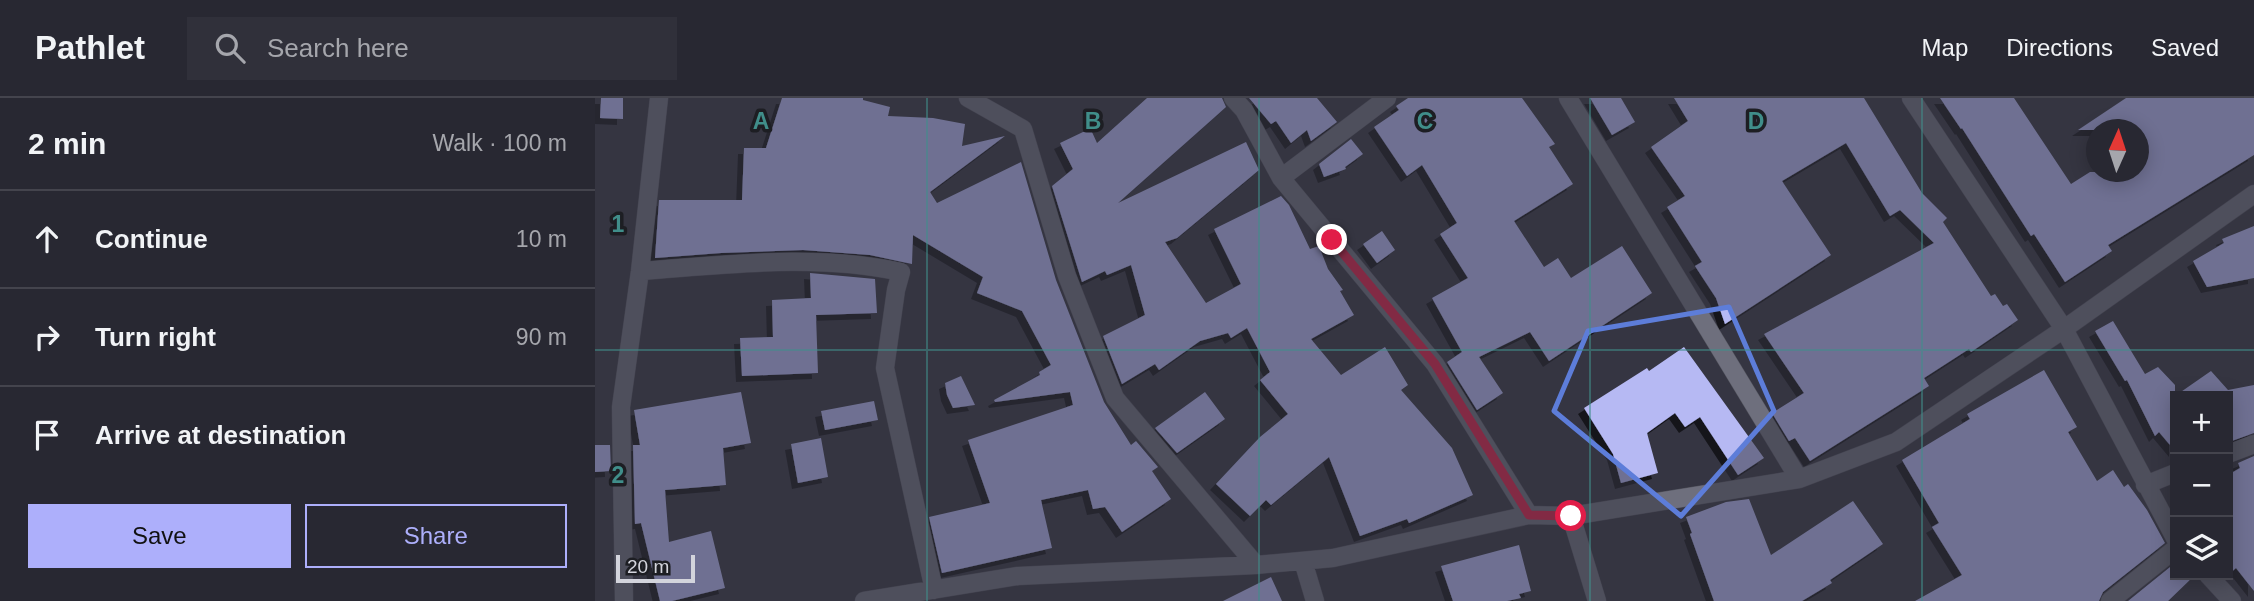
<!DOCTYPE html>
<html lang="en">
<head>
<meta charset="utf-8">
<style>
	body { margin:0; font-family:Arial,sans-serif; background:#30303a; color:#f1f3f6 }
	.controls { position:absolute; right:21px; bottom:21px; display:grid; overflow:hidden; border-radius:0px; box-shadow:0 4px 18px #0003 }
	.controls button { width:63px; height:63px; display:grid; place-items:center; padding:0; border:0; border-bottom:2px solid #44444d; background:#282832; color:#f1f3f6; font:35px sans-serif }
	.compass { position:absolute; left:1491px; top:21px; width:63px; height:63px; border-radius:50%; background:#282832; box-shadow:0 4px 18px #0003; rotate:3deg }
	.scale { position:absolute; left:21px; bottom:18px; width:79px; box-sizing:border-box; padding-left:7px; border:4px solid #d3d4dc; border-top:0; font-size:19px; line-height:24px; white-space:nowrap; color:#d3d4dc; -webkit-text-stroke:5px #1d1e23; paint-order:stroke }
	.stop { position:absolute; width:21px; height:21px; margin:-16px; border:5px solid #e11d48; border-radius:50%; background:#fff }
	.stop.end { background:#e11d48; border-color:#fff; box-shadow:0 2px 7px #0008 }
	.list { margin:0; padding:0; list-style:none }
	h2 { display:flex; justify-content:space-between; align-items:center; height:91px; margin:0; padding:0 28px; font-size:30px }
	h2 small { font-size:23px; font-weight:400; color:#a5a6ac }
	.list li { display:grid; grid-template-columns:46px 1fr auto; gap:21px; align-items:center; box-sizing:border-box; height:98px; padding:0 28px; border-top:2px solid #44444d }
	.list b { display:block; font-size:26px; white-space:nowrap }
	.list em { font-size:23px; font-style:normal; color:#a5a6ac }
	.actions { display:flex; gap:14px; padding:21px 28px }
	.actions a { flex:1; padding:16px 0; border:2px solid #adaffb; border-radius:0px; text-align:center; font-size:24px; color:#adaffb }
	.actions .main { background:#adaffb; color:#111 }
	.icon { flex:none; width:38px; height:38px; fill:none; stroke:currentColor; stroke-width:2; stroke-linecap:round; stroke-linejoin:round }
	.map { position:relative; flex:none; width:1659px; height:503px; overflow:hidden }
	header { display:flex; align-items:center; gap:42px; box-sizing:border-box; height:98px; padding:0 35px; background:#282832; border-bottom:2px solid #44444d }
	header strong { font-size:33px }
	nav { display:flex; gap:38px; margin-inline-start:auto; font-size:24px }
	.search { width:490px; height:63px; background:#30303a; display:flex; align-items:center; gap:18px; box-sizing:border-box; padding:0 24px; border-radius:0px; color:#a5a6ac; font-size:26px }
	main { display:flex }
	aside { flex:1; background:#282832 }
	.map>svg:first-child { display:block }
</style>
</head>
<body>
<header>
<strong>Pathlet</strong>
<div class="search"><svg class="icon" aria-label="search" viewBox="0 0 24 24"><circle cx="10" cy="10" r="6"/><path d="M15 15l6 6"/></svg>Search here</div>
<nav><a>Map</a><a>Directions</a><a>Saved</a></nav>
</header>
<main>
<aside>
<h2>2 min<small>Walk · 100 m</small></h2>
<ul class="list">
<li><svg class="icon" aria-label="ahead" viewBox="0 0 24 24"><path d="M12 20V5M6 11l6-6 6 6"/></svg><div><b>Continue</b></div><em>10 m</em></li>
<li><svg class="icon" aria-label="right" viewBox="0 0 24 24"><path d="M7 20v-9h11M14 6l5 5-5 5"/></svg><div><b>Turn right</b></div><em>90 m</em></li>
<li><svg class="icon" aria-label="arrive" viewBox="0 0 24 24"><path d="M6 21V4h12l-3 4 3 4H6"/></svg><div><b>Arrive at destination</b></div></li>
</ul>
<div class="actions"><a class="main">Save</a><a>Share</a></div>
</aside>
<div class="map">
<svg width="1659" height="503" viewBox="0 0 1659 503">
	<defs>
		<filter id="shadow"><feDropShadow dx="-6" dy="6" stdDeviation="0" flood-color="#0009"/></filter>
	</defs>
	<rect width="100%" height="100%" fill="#353542"/>
	<!-- building -->
	<path fill="#b6b9f3" filter="url(#shadow)" d="M 6,0 L 28,0 L 28,21 L 5,20 Z
		M 187,0 L 268,0 L 268,2 L 295,9 L 293,18 L 338,20 L 370,26 L 367,48 L 410,38 L 335,94 L 342,105 L 426,64 L 461,182 L 509,304 L 536,347 L 541,343 L 563,369 L 557,373 L 576,401 L 527,434 L 510,409 L 498,411 L 493,392 L 446,402 L 457,450 L 347,475 L 334,419 L 395,405 L 373,342 L 478,307 L 475,294 L 400,304 L 399,302 L 445,277 L 444,274 L 456,267 L 427,213 L 382,195 L 388,179 L 318,137 L 317,166 L 275,157 L 208,152 L 126,155 L 60,160 L 64,102 L 147,102 L 149,50 L 171,50 Z
		M 552,0 L 627,0 L 631,9 L 523,105 L 651,44 L 664,72 L 582,140 L 570,144 L 611,205 L 646,186 L 619,131 L 686,98 L 694,107 L 715,151 L 724,148 L 733,171 L 748,192 L 745,193 L 759,217 L 716,241 L 746,277 L 790,249 L 813,287 L 806,292 L 857,350 L 878,397 L 814,425 L 812,421 L 765,438 L 734,359 L 676,407 L 671,402 L 655,418 L 621,386 L 665,339 L 693,316 L 665,282 L 675,274 L 652,230 L 636,240 L 633,235 L 605,243 L 564,272 L 560,266 L 527,286 L 508,238 L 550,217 L 536,167 L 512,177 L 510,173 L 487,184 L 457,88 L 478,71 L 465,45 L 488,34 L 497,34 L 502,45 Z
		M 654,0 L 722,0 L 742,24 L 716,43 L 712,32 L 696,45 L 681,23 L 676,26 Z
		M 813,0 L 927,0 L 960,46 L 954,49 L 978,86 L 919,123 L 949,169 L 963,160 L 976,180 L 1027,148 L 1057,195 L 954,263 L 935,234 L 884,259 L 908,295 L 882,312 L 852,264 L 867,254 L 837,200 L 873,180 L 845,136 L 862,125 L 827,67 L 812,78 L 779,29 L 804,12 L 801,8 Z
		M 995,0 L 1026,0 L 1040,24 L 1017,37 Z
		M 1079,0 L 1269,0 L 1327,95 L 1352,120 L 1348,124 L 1396,198 L 1400,196 L 1408,208 L 1412,206 L 1423,222 L 1376,254 L 1374,251 L 1329,280 L 1334,288 L 1215,363 L 1200,340 L 1194,343 L 1177,315 L 1209,295 L 1169,236 L 1339,145 L 1305,112 L 1295,118 L 1251,45 L 1187,83 L 1236,157 L 1130,226 L 1121,200 L 1100,168 L 1107,164 L 1072,109 L 1090,98 L 1056,49 L 1093,23 Z
		M 1345,0 L 1419,0 L 1476,86 L 1495,74 L 1544,74 L 1544,32 L 1483,32 L 1531,0 L 1659,0 L 1659,57 L 1513,147 L 1517,153 L 1470,184 L 1439,136 L 1436,138 L 1367,30 L 1366,31 Z
		M 756,41 L 768,56 L 750,69 L 751,71 L 729,79 L 724,66 Z
		M 1659,128 L 1659,180 L 1612,189 L 1598,163 L 1629,145 L 1627,141 Z
		M 787,133 L 800,152 L 782,165 L 768,146 Z
		M 215,175 L 280,181 L 282,215 L 221,217 L 223,275 L 147,278 L 145,240 L 178,239 L 177,202 L 216,200 Z
		M 1518,223 L 1550,276 L 1563,269 L 1580,287 L 1580,298 L 1616,273 L 1633,292 L 1659,287 L 1659,335 L 1634,344 L 1633,298 L 1580,298 L 1580,353 L 1564,334 L 1560,338 L 1532,282 L 1530,283 L 1500,233 Z
		M 1089,249 L 1169,360 L 1143,377 L 1105,319 L 1090,329 L 1080,315 L 1052,335 L 1063,375 L 1026,385 L 1018,356 L 989,310 L 1052,270 L 1054,273 Z
		M 1449,272 L 1482,329 L 1473,334 L 1502,383 L 1518,372 L 1529,389 L 1533,386 L 1552,412 L 1570,445 L 1508,494 L 1504,503 L 1320,503 L 1367,477 L 1337,429 L 1344,425 L 1307,362 L 1375,321 L 1372,316 Z
		M 366,278 L 380,307 L 358,310 L 352,297 L 350,285 Z
		M 146,294 L 156,345 L 128,350 L 131,387 L 70,392 L 74,444 L 116,433 L 130,490 L 77,503 L 65,503 L 46,425 L 40,426 L 38,347 L 45,347 L 39,312 Z
		M 610,294 L 630,321 L 582,355 L 560,330 Z
		M 279,303 L 283,322 L 230,332 L 226,313 Z
		M 226,340 L 233,379 L 203,385 L 196,346 Z
		M 0,347 L 15,347 L 16,373 L 0,374 Z
		M 1659,358 L 1659,493 L 1641,470 L 1633,477 L 1633,377 L 1645,370 L 1643,365 Z
		M 1154,401 L 1176,457 L 1258,403 L 1288,446 L 1235,482 L 1237,485 L 1207,503 L 1119,503 L 1095,436 L 1097,435 L 1091,419 L 1131,404 Z
		M 924,447 L 936,493 L 924,496 L 926,500 L 912,503 L 858,503 L 846,468 Z
		M 1580,465 L 1580,477 L 1600,477 L 1573,503 L 1533,503 Z
		M 676,479 L 687,503 L 628,503 Z"/>
	<g fill="none" stroke-linecap="round" stroke-linejoin="round">
		<!-- minor casing -->
		<g stroke="#53545e" stroke-width="19">
			<path id="minor" d="M 373,0 L 428,31 L 472,178 L 520,300 L 661,467
				M 638,0 L 649,12 L 686,80 L 840,266 L 934,417
				M 973,0 L 1204,381
				M 1316,0 L 1469,231 L 1580,440
				M 686,80 L 792,0
				M 45,173 C 132,167 220,155 306,174 L 301,192 L 290,270 L 339,492
				M 1633,356 L 1659,346
				M 1550,387 L 1580,375
				M 976,418 L 1002,503
				M 708,463 L 720,503
				M 1613,477 L 1637,503
				M 29,503 L 26,309 L 45,173 L 64,0
				M 269,503 L 423,478 L 661,467 L 738,460 L 934,417 L 976,418 L 1204,381 L 1301,344 L 1469,231 L 1659,96
				M 1515,503 L 1580,451"/>
		</g>
		<!-- minor -->
		<use href="#minor" stroke="#6e6f7d" stroke-width="18"/>
	</g>
	<g fill="none" stroke-linecap="round" stroke-linejoin="round">
		<!-- route -->
		<path stroke="#e11d48" stroke-width="9" d="M 737,142 L 840,266 L 934,417 L 976,418"/>
	</g>
	<!-- marked area -->
	<path d="M0 0H1659V503H0ZM 1134,209 L 1179,313 L 1086,418 L 959,313 L 993,233 Z" fill="#353542" fill-opacity=".55" fill-rule="evenodd"/>
	<path fill="none" stroke="#5d7dd9" stroke-width="5" stroke-linejoin="round" d="M 1134,209 L 1179,313 L 1086,418 L 959,313 L 993,233 Z"/>
	<!-- grid -->
	<path fill="none" stroke="#408e8a" stroke-width="2" stroke-opacity="0.55" d="M 332,0 L 332,503M 664,0 L 664,503M 995,0 L 995,503M 1327,0 L 1327,503M 0,252 L 1659,252"/>
	<g font-size="23" text-anchor="middle" font-weight="bold" fill="#408e8a" stroke="#1d1e23" stroke-width="7" stroke-linejoin="round" paint-order="stroke">
		<text x="166" y="31">A</text>
		<text x="498" y="31">B</text>
		<text x="830" y="31">C</text>
		<text x="1161" y="31">D</text>
		<text x="23" y="134">1</text>
		<text x="23" y="385">2</text>
	</g>
</svg>
<div class="controls">
<button>+</button>
<button>−</button>
<button><svg class="icon" aria-label="layers" viewBox="0 0 24 24"><path d="M12 4l9 5-9 5-9-5zM3 14l9 5 9-5"/></svg></button>
</div>
<svg class="compass" viewBox="-18 -18 36 36"><path d="M0-13l5 13h-10z" fill="#e53935"/><path d="M0 13l5-13h-10z" fill="#a5a6ac"/></svg>
<div class="scale">20 m</div>
<div class="stop" style="left:976px;top:418px"></div>
<div class="stop end" style="left:737px;top:142px"></div>
</div>
</main>
</body>
</html>
